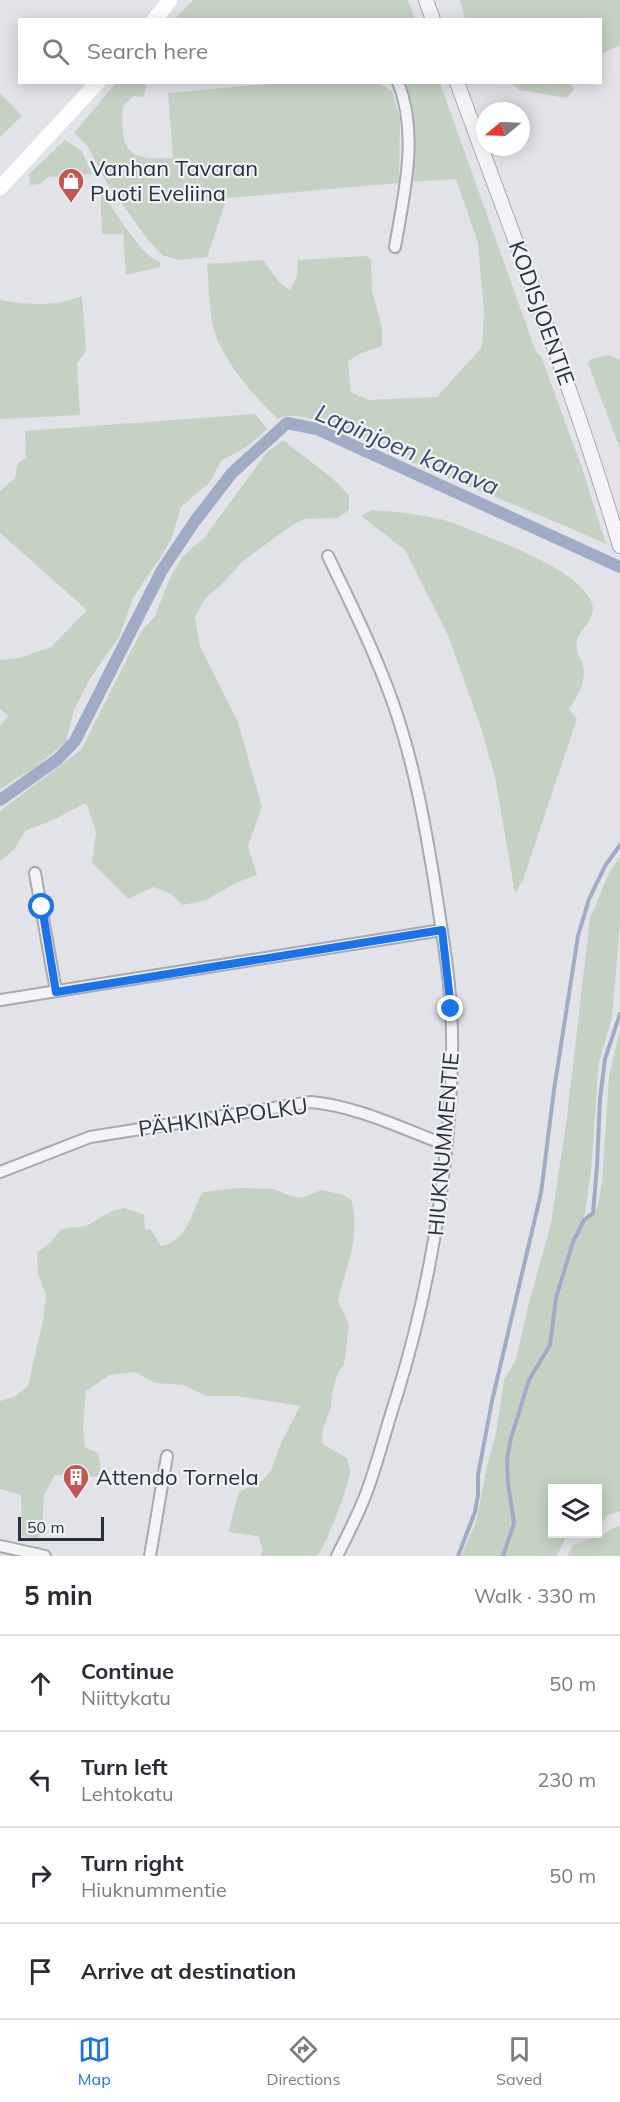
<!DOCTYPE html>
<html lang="en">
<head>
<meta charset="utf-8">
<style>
	body { margin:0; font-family:Mulish,sans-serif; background:#f7f7f7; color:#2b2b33 }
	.controls { position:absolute; right:18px; bottom:18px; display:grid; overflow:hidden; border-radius:0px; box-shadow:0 3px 15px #0003 }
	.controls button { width:54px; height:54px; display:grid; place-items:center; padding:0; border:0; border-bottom:2px solid #e1e1e2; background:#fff; color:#2b2b33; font:30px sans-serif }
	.compass { position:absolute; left:476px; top:102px; width:54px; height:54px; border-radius:50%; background:#fff; box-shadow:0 3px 15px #0003; rotate:251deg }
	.scale { position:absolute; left:18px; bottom:15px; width:86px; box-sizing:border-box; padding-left:6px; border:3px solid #2b2f3f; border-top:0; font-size:16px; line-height:21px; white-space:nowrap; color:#2b2f3f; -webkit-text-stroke:4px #f1f2f6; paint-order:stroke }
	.stop { position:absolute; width:18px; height:18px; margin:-14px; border:4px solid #1a73e8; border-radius:50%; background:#fff }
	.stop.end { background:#1a73e8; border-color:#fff; box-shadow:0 2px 6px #0008 }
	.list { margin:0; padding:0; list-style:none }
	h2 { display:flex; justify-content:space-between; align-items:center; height:78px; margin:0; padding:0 24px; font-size:26px }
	h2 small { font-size:20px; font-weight:400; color:#7c7c81 }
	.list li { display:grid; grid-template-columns:39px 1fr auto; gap:18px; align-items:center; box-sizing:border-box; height:96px; padding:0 24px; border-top:2px solid #e1e1e2 }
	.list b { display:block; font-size:22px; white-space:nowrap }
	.list p { margin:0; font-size:20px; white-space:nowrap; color:#7c7c81 }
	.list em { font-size:20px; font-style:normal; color:#7c7c81 }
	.icon { flex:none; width:33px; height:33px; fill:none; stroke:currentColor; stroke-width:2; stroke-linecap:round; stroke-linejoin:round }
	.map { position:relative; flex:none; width:620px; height:1556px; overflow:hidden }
	.search { position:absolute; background:#fff; box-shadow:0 3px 15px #0003; left:18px; right:18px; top:18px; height:66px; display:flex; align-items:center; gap:15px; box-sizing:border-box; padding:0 21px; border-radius:0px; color:#7c7c81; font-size:22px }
	.sheet { height:462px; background:#fff }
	nav { display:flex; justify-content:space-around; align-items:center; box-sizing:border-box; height:84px; border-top:2px solid #e1e1e2; background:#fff; font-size:16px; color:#7c7c81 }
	nav a { display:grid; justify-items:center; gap:3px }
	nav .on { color:#1a73e8 }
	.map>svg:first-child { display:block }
</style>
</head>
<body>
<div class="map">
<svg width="620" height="1556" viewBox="0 0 620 1556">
	<rect width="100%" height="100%" fill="#e1e3e9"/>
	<!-- green -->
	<path fill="#c5d2c3" d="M 193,0 L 408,0 L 415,19 L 175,19 Z
		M 460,0 L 620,0 L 620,45 L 601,54 L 600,20 L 465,19 Z
		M 116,83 L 143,83 L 147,86 L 143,97 L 133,96 L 123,106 C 120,151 127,161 173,158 L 168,93 L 278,83 L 378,83 L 392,91 L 400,119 L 399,183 L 227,198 L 207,257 L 178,260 L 162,255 L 148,240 L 107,183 L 88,147 L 74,133 Z
		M 405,83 L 440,83 L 536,352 L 541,356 L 582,468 L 606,544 C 543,515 477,491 413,463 C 380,448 344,426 308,418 C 298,416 286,414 278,419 C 253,395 227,366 215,333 C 209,319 209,282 207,264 L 263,260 L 280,283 L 290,290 L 297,276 L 298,260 L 366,256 L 371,259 L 372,290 L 382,328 L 382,346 L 362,353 L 348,361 L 351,392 L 368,400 L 437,397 L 482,347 L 484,313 L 478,243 L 456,179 L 411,182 C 413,147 417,116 405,83 Z
		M 512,83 L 570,83 L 574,89 L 567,98 L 519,90 Z
		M 0,93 L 22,116 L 0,137 Z
		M 65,140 L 82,151 L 92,174 L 48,177 L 40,184 L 30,185 L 29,174 Z
		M 100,188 C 112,206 140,256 160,262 L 160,267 L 126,275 L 123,234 L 102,234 Z
		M 82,296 L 86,351 L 77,364 L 80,415 L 0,419 L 0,300 C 28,305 55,307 82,296 Z
		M 609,355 L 620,360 L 620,449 L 588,363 L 591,359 Z
		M 255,414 L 267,429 L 248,446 L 221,461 L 211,481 L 181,507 L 172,537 L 159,560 L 134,596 L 119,637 L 91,677 L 74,710 L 66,742 L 33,769 L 12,781 L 0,790 L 0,726 L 8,716 L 0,709 L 0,660 L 19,658 L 51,647 L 87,610 L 0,533 L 0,491 L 15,478 L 18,463 L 26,458 L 25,431 Z
		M 283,440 L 332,478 L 349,495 L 349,510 L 338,518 L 304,519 L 291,526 L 243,561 L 222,584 L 205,599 L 195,617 L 200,646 L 238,722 L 262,807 L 248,846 L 257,875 L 238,882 L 204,901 L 182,905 L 171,894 L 154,887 L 128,899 L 92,863 L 96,832 L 87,805 L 84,804 L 53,820 L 25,831 L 14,850 L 0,861 L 0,811 L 81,750 L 140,633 L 155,616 L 170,578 L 182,557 L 205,537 L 266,453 Z
		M 372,510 C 394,511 417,514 440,519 C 453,522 465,528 478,533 C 508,545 582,572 592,604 C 597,619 580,628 577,641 C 575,649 579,655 582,662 C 588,678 578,697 569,709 L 577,719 L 523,880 L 515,893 L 495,777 L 481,728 L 448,635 L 405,550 L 361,516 Z
		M 620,857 L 620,924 L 612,1018 L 599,1062 L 591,1172 L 584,1219 L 598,1206 L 602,1182 L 609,1076 L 620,1029 L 620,1511 L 608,1515 L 600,1525 L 598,1524 L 598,1488 L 552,1488 L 552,1534 L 567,1534 L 557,1556 L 461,1556 L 476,1522 L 487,1466 L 496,1433 L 504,1380 L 516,1359 L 528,1307 L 551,1223 L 567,1117 L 590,918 L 610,871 Z
		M 239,1188 L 274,1189 L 290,1196 L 302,1198 L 321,1190 L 340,1194 L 351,1199 C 361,1235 347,1265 338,1300 L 349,1325 L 344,1365 L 338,1373 L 333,1388 L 331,1407 L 323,1428 L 322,1444 L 347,1458 C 348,1463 350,1468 350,1472 C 348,1488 327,1544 317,1556 L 260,1556 L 263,1550 L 258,1536 L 228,1532 L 239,1492 L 262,1481 L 271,1470 L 281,1443 L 300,1406 L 237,1396 L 207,1396 L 183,1385 L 155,1383 L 135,1372 L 110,1375 L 86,1391 L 83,1426 L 85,1447 L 98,1453 L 100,1464 L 100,1477 L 55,1475 L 44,1495 L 42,1534 L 35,1540 L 22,1536 L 21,1495 L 0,1489 L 0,1401 L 14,1397 L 28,1386 L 43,1320 L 46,1295 L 38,1274 L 37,1252 L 50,1243 L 61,1229 L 86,1226 L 112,1211 L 125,1208 L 144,1215 L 145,1229 L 151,1230 L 161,1246 C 189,1241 190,1212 203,1192 Z
		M 620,1525 L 620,1556 L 567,1556 L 573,1545 L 603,1534 Z"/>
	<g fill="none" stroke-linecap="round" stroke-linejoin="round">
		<!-- stream -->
		<path stroke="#a0acc5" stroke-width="4" d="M 458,1556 L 475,1512 L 478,1495 L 478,1475 L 492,1401 L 541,1193 L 554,1090 L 578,936 L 589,899 L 605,866 L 620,845
			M 503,1556 L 514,1523 L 508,1483 L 507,1459 L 511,1438 L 529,1380 L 550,1345 L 556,1298 L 573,1242 L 584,1220 L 593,1213 L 597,1166 L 600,1099 L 605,1059 L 620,1014"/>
		<!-- canal -->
		<path stroke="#a0acc5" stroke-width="12" d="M 0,800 L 58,759 L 75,741 L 162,570 L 195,521 L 232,473 L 287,423 L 317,429 L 620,567"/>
		<!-- minor casing -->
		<g stroke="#a7a9b3" stroke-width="14">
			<path id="minor" d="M 395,247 C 404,194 419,134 398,82
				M 328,556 C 351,604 375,652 393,703 C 414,763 425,824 435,886 C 441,927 449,968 451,1010 C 454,1053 451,1097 447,1140 C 439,1227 423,1311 397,1395 C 386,1428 378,1462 366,1494 C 358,1515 347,1536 337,1556
				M 35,873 L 56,991
				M 0,1000 L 442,930
				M 0,1172 L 90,1137 L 311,1102 C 357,1106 403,1129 446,1145
				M 0,1546 L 45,1556
				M 150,1556 L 167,1456"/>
		</g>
		<!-- tertiary casing -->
		<g stroke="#a7a9b3" stroke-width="16">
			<path id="tertiary" d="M 426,0 L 433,20
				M 457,82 C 513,236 573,389 620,546"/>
		</g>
		<!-- minor -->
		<use href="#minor" stroke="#f4f4f7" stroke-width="10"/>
		<!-- tertiary -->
		<use href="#tertiary" stroke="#f4f4f7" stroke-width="14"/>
		<!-- secondary -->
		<path stroke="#fff" stroke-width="15" d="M 154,20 L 170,0
			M 0,188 L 98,82"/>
	</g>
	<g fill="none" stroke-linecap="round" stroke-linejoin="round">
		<!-- route -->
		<path stroke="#1a73e8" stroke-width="8" d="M 42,907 L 56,992 L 442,930 L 451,1009"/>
	</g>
	<!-- icons -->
	<defs>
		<g id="shop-pin" transform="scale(1.35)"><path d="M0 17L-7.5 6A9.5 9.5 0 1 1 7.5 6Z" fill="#c15653" stroke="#f1f2f6"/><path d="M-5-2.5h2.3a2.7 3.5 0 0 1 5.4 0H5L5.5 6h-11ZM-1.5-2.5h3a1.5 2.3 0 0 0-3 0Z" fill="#fff"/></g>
		<g id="building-pin" transform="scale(1.35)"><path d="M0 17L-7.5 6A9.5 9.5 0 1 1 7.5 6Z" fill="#c15653" stroke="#f1f2f6"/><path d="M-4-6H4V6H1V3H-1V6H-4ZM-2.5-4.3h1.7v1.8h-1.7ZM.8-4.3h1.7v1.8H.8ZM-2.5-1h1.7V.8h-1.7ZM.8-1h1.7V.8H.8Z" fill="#fff"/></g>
	</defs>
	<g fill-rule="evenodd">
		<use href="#shop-pin" x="71" y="181"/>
		<use href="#building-pin" x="76" y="1477"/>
	</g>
	<g text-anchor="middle" stroke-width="4.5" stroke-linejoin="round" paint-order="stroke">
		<!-- poi labels -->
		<g font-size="22" fill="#2b2f3f" stroke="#f1f2f6" text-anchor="start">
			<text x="90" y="176">Vanhan Tavaran<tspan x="90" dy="25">Puoti Eveliina</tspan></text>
			<text x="96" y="1485">Attendo Tornela</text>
		</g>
		<!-- street labels -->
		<g font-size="22" fill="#2b2f3f" stroke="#f1f2f6">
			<text transform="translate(542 313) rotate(70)" y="8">KODISJOENTIE</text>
			<text transform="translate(223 1117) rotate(-8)" y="8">PÄHKINÄPOLKU</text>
			<text transform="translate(443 1144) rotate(-85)" y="8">HIUKNUMMENTIE</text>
		</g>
		<!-- water labels -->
		<g font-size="24" font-style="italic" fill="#39486f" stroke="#f1f2f6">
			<text transform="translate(407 450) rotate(23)" y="8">Lapinjoen kanava</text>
		</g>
	</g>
</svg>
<div class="controls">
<button><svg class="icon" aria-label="layers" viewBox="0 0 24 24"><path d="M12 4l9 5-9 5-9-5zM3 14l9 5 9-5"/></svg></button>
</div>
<svg class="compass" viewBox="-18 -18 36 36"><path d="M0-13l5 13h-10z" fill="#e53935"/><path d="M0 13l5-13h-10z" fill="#7c7c81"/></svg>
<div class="scale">50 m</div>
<div class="stop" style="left:42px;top:907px"></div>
<div class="stop end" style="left:451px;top:1009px"></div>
<div class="search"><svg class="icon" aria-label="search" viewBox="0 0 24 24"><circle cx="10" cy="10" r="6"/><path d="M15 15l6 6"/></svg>Search here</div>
</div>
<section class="sheet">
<h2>5 min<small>Walk · 330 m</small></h2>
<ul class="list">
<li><svg class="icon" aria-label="ahead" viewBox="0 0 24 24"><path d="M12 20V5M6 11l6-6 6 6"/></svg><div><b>Continue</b><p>Niittykatu</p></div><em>50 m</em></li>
<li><svg class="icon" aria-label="left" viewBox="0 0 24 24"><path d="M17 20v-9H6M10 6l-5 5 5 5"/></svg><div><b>Turn left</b><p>Lehtokatu</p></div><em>230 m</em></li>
<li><svg class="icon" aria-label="right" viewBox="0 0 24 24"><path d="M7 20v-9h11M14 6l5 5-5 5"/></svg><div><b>Turn right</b><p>Hiuknummentie</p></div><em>50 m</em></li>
<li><svg class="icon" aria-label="arrive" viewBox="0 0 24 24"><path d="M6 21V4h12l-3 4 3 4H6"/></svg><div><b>Arrive at destination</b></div></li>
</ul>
</section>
<nav>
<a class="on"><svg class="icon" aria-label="map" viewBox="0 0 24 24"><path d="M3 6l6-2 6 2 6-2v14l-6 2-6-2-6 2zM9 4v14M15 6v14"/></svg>Map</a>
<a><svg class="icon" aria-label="directions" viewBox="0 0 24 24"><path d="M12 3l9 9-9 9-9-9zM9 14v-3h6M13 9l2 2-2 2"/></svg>Directions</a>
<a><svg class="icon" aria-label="saved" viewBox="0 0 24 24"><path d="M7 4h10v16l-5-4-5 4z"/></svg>Saved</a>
</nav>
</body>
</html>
